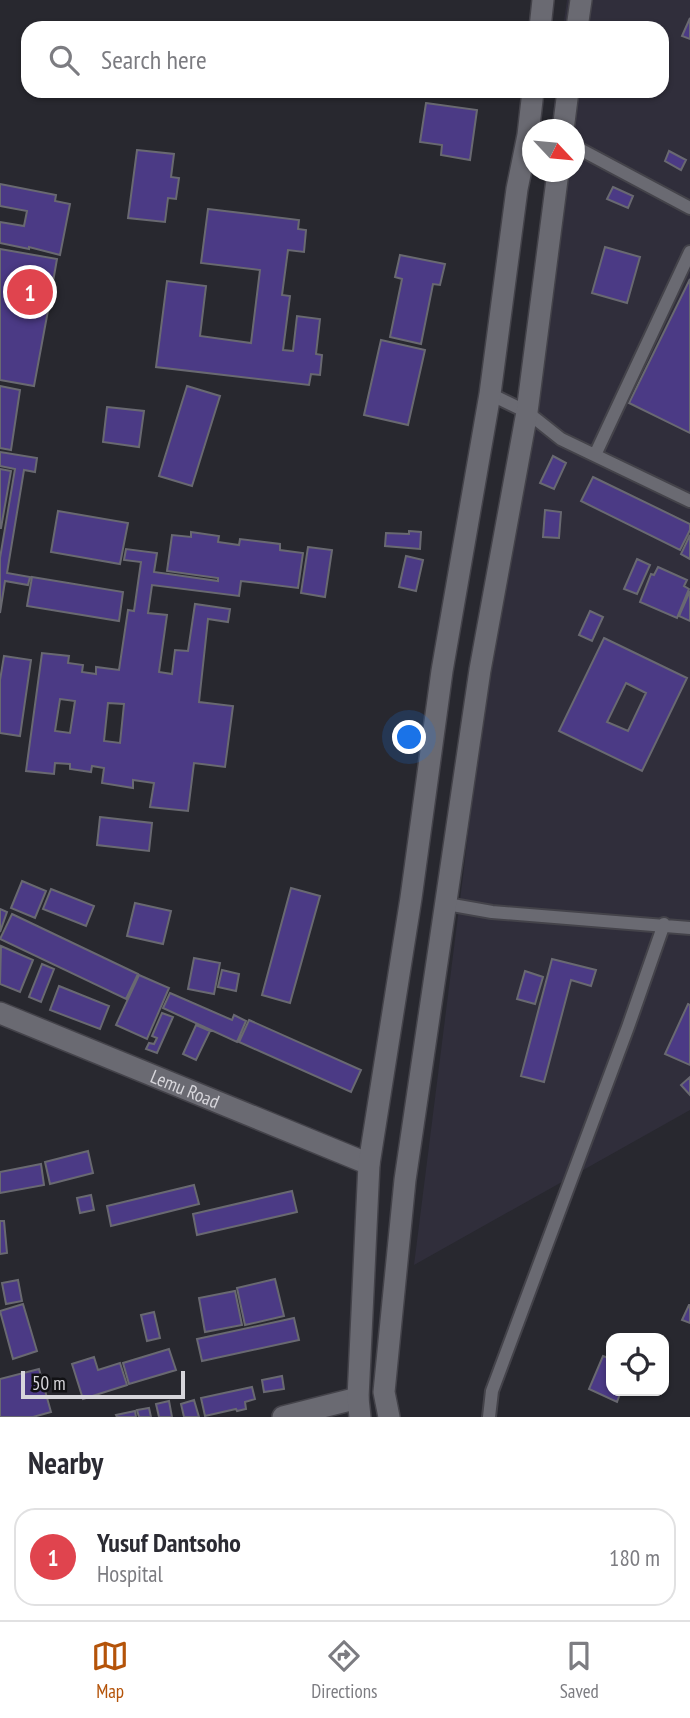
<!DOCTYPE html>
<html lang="en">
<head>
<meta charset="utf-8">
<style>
	body { margin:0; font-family:"PT Sans Narrow",sans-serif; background:#f7f7f7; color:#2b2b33 }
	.controls { position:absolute; right:21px; bottom:21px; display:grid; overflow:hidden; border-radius:14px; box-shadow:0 2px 5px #0004 }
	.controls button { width:63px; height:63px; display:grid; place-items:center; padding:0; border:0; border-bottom:2px solid #e1e1e2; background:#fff; color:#2b2b33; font:35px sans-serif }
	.compass { position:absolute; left:522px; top:119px; width:63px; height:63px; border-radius:50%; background:#fff; box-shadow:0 2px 5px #0004; rotate:116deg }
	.scale { position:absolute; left:21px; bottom:18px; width:164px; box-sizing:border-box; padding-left:7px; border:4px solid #d7d6db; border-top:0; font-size:19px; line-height:24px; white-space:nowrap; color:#d7d6db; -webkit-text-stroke:5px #111114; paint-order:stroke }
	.you { position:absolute; left:410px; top:738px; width:24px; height:24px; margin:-18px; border:5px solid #fff; border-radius:50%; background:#1a73e8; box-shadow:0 0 0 10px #1a73e833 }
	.badge { display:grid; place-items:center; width:46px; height:46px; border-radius:50%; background:#b45309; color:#fff; font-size:23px; font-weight:700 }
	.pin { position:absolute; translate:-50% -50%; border:4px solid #fff; box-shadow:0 2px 7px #0006 }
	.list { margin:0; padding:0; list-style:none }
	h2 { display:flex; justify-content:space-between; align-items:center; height:91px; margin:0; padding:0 28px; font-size:30px }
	h2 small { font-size:23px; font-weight:400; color:#7c7c81 }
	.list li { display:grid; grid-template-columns:46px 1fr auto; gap:21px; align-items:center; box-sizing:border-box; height:98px; margin:0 14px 14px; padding:0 14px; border:2px solid #e1e1e2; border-radius:21px }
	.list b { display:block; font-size:26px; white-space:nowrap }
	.list p { margin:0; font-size:23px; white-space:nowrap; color:#7c7c81 }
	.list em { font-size:23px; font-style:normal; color:#7c7c81 }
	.icon { flex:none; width:38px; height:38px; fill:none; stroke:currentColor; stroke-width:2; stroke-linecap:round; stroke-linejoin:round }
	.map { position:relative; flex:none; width:690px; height:1417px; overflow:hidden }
	.search { position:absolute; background:#fff; box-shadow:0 2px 5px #0004; left:21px; right:21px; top:21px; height:77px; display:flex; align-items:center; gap:18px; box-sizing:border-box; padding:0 24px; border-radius:21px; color:#7c7c81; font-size:26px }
	.sheet { height:203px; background:#fff }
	nav { display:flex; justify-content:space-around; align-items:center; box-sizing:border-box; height:98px; border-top:2px solid #e1e1e2; background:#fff; font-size:19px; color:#7c7c81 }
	nav a { display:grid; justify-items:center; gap:4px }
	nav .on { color:#b45309 }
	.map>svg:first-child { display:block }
</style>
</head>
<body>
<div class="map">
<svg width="690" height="1417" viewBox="0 0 690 1417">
	<rect width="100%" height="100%" fill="#28282f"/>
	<!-- built -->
	<path fill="#302e3b" d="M 567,0 L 690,0 L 690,1110 L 414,1265 L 463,876 L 546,172 L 574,172 L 574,130 L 551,129 L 556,91 L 662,91 L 662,28 L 563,28 Z"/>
	<!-- building -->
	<path fill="#4b3a85" stroke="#696971" stroke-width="2" fill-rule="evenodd" d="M 690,18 L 690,39 L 682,36 Z
		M 426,103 L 477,110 L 470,160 L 441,155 L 442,145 L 420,142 Z
		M 137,150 L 174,154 L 171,177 L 179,178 L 176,199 L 168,198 L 165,222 L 128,218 Z
		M 669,151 L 686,160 L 681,170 L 665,161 Z
		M 0,184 L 56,195 L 55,201 L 70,204 L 60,255 L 29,247 L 29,249 L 0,243 L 0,222 L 24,226 L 27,211 L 0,206 Z
		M 613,187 L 633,196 L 628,208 L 607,199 Z
		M 208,209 L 299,220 L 298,229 L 306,230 L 304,252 L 288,250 L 282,295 L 290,296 L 283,350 L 293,351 L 297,316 L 320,319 L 316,354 L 322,355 L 320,375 L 311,374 L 309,385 L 156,367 L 167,281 L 206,286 L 200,336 L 251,343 L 260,270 L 201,263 Z
		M 605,247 L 640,257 L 627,303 L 592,293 Z
		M 0,249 L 57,259 L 51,293 L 39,291 L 37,303 L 49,305 L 34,386 L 0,380 Z
		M 400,255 L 445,264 L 440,285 L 433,284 L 421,344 L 390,337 L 402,279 L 395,277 Z
		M 690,279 L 690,433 L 629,403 Z
		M 381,340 L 425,350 L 408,425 L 364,415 Z
		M 0,386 L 20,390 L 11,450 L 0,448 Z
		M 187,386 L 220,396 L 192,486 L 159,476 Z
		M 107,407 L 144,411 L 139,447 L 103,442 Z
		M 0,452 L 37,458 L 35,472 L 24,470 L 7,573 L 30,577 L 28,585 L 5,581 L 0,613 L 0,558 L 15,469 L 0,466 Z
		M 553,456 L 566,463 L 554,489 L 540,483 Z
		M 0,469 L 11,471 L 1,528 L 0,528 Z
		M 593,477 L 690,524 L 690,530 L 680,550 L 581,501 Z
		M 545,510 L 561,512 L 559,538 L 543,537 Z
		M 58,511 L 128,523 L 120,564 L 51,552 Z
		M 409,531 L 421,532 L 420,549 L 385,546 L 386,533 L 409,534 Z
		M 191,532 L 219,536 L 218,542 L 239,545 L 240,539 L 280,544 L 280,550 L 303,553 L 298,588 L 241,581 L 239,596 L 152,585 L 148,613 L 167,615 L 159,672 L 172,674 L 175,650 L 188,651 L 195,604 L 230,609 L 228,622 L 208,619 L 199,702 L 233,706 L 225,767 L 194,763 L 188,811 L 150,807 L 154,783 L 133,780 L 133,788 L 102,783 L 104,768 L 92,766 L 91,772 L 70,769 L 70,764 L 55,763 L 54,774 L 26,771 L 42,653 L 69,656 L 68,663 L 83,665 L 82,672 L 96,674 L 96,667 L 119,670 L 128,610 L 134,611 L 141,562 L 124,560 L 126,549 L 157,553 L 154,572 L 218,581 L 218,578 L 167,571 L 172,535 L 191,537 ZM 60,699 L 75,701 L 70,733 L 55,731 ZM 108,703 L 124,704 L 120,743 L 104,741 Z
		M 690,535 L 690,559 L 681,554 Z
		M 308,547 L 332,550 L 325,597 L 301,593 Z
		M 406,556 L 423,560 L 416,591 L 399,587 Z
		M 637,559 L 650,565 L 637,594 L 624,589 Z
		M 658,567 L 687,580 L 684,586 L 689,589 L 677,618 L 640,602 L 651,574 L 654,575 Z
		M 32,577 L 123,592 L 119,621 L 27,606 Z
		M 690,591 L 690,621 L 679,616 Z
		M 590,611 L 603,617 L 592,641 L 579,635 Z
		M 604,638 L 687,678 L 642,771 L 559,731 ZM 626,683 L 646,693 L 628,731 L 607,722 Z
		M 4,656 L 31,660 L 20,736 L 0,733 L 0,680 Z
		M 100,817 L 152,823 L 149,851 L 97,845 Z
		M 22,881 L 46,891 L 35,918 L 11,908 Z
		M 291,888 L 320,896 L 290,1003 L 262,995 Z
		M 51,889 L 94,906 L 86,926 L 43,909 Z
		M 135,903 L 171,911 L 163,944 L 127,936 Z
		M 0,909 L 7,912 L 0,932 Z
		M 12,914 L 138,974 L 126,999 L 0,939 Z
		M 1,946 L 33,960 L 20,992 L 0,984 Z
		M 194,958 L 220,963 L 214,994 L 188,989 Z
		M 552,959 L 596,970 L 591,986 L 571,980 L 544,1082 L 521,1076 Z
		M 42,964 L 54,969 L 41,1002 L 29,997 Z
		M 222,970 L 239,974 L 236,991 L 218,987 Z
		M 525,971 L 543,977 L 535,1004 L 517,999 Z
		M 139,975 L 169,988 L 147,1039 L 116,1025 Z
		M 59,986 L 109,1006 L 100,1029 L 50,1010 Z
		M 170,993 L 232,1020 L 234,1015 L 246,1021 L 237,1042 L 163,1008 Z
		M 688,1004 L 690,1005 L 690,1065 L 665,1054 Z
		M 162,1013 L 173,1017 L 157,1053 L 146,1049 L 149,1043 L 154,1044 L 157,1038 L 152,1036 Z
		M 249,1020 L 361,1070 L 351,1092 L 239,1042 Z
		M 196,1025 L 210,1031 L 196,1060 L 183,1054 Z
		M 690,1077 L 690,1095 L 681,1085 Z
		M 88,1151 L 93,1173 L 50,1184 L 45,1162 Z
		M 41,1164 L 44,1185 L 0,1193 L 0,1172 Z
		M 194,1185 L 199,1204 L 111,1226 L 107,1206 Z
		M 292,1191 L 297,1212 L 197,1235 L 193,1214 Z
		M 91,1195 L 94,1210 L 80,1213 L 77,1198 Z
		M 0,1221 L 4,1221 L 7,1253 L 0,1254 Z
		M 275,1279 L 284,1316 L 245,1325 L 237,1288 Z
		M 18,1280 L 22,1301 L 6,1304 L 2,1283 Z
		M 235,1291 L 242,1325 L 205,1332 L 199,1298 Z
		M 23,1304 L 37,1351 L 13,1359 L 0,1311 Z
		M 689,1305 L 690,1305 L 690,1323 L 682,1320 Z
		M 154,1312 L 160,1338 L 147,1341 L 141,1315 Z
		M 294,1318 L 299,1340 L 202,1361 L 197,1339 Z
		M 169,1349 L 176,1370 L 129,1384 L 123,1363 Z
		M 603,1356 L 611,1359 L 611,1391 L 621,1391 L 617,1402 L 589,1389 Z
		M 94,1357 L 98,1370 L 120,1363 L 127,1385 L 83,1399 L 72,1364 Z
		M 39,1369 L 51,1412 L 33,1417 L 0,1417 L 0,1379 Z
		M 282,1376 L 284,1389 L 264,1392 L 262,1380 Z
		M 252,1387 L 255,1399 L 245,1402 L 246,1409 L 237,1411 L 236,1409 L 205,1416 L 201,1398 Z
		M 194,1400 L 199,1417 L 184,1417 L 181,1404 Z
		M 169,1401 L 172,1417 L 159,1417 L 156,1404 Z
		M 149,1408 L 151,1417 L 139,1417 L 137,1410 Z
		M 135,1411 L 136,1417 L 117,1417 L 116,1415 Z"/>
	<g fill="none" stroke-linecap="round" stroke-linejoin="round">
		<!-- lane casing -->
		<g stroke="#44434a" stroke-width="16">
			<path id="lane" d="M 574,146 L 690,208
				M 490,394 L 527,412 L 561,439 L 690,501
				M 595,455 L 690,252
				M 447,904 L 492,912 L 690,928
				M 489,1417 L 492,1391 L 628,1027 L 664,924"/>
		</g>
		<!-- street casing -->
		<g stroke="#44434a" stroke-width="24">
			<g id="street">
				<path id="s1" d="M 0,1013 L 369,1164"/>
				<path d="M 283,1417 L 358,1398"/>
			</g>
		</g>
		<!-- secondary casing -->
		<g stroke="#44434a" stroke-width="24">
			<path id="secondary" d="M 540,28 L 543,0
				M 577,28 L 581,0
				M 563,130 L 568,91
				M 360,1417 L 358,1398 L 369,1164 L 411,898 L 442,671 L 490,394 L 517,189 L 528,135 L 533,91
				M 389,1417 L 384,1392 L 405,1180 L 480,670 L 527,412 L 558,172"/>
		</g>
		<!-- lane -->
		<use href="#lane" stroke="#6a6a72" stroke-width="12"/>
		<!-- street -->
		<use href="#street" stroke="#6a6a72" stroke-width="21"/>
		<!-- secondary -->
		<use href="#secondary" stroke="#6a6a72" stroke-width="21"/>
	</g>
	<g text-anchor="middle" stroke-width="5" stroke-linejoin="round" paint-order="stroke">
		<!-- street labels -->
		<g font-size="19" fill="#d7d6db" stroke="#111114">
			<text dy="7" stroke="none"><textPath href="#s1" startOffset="200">Lemu Road</textPath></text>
		</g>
	</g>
</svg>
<div class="controls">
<button><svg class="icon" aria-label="locate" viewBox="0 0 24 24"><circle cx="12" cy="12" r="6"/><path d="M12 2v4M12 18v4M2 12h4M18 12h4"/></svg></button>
</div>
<svg class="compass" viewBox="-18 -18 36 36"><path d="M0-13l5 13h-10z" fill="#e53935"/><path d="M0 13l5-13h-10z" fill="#7c7c81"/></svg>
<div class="scale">50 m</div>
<div class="you"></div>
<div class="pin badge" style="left:30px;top:292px;background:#e0444e">1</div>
<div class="search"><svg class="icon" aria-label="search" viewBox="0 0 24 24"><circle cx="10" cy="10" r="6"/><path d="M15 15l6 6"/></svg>Search here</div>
</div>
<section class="sheet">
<h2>Nearby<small></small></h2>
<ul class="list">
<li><span class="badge" style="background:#e0444e">1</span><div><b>Yusuf Dantsoho</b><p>Hospital</p></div><em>180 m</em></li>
</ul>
</section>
<nav>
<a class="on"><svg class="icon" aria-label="map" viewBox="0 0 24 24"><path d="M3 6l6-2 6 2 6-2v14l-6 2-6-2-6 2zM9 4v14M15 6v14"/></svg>Map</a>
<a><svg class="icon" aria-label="directions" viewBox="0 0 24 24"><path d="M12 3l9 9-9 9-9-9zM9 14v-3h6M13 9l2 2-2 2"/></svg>Directions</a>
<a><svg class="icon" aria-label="saved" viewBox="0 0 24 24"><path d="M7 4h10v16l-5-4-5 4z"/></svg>Saved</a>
</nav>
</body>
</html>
